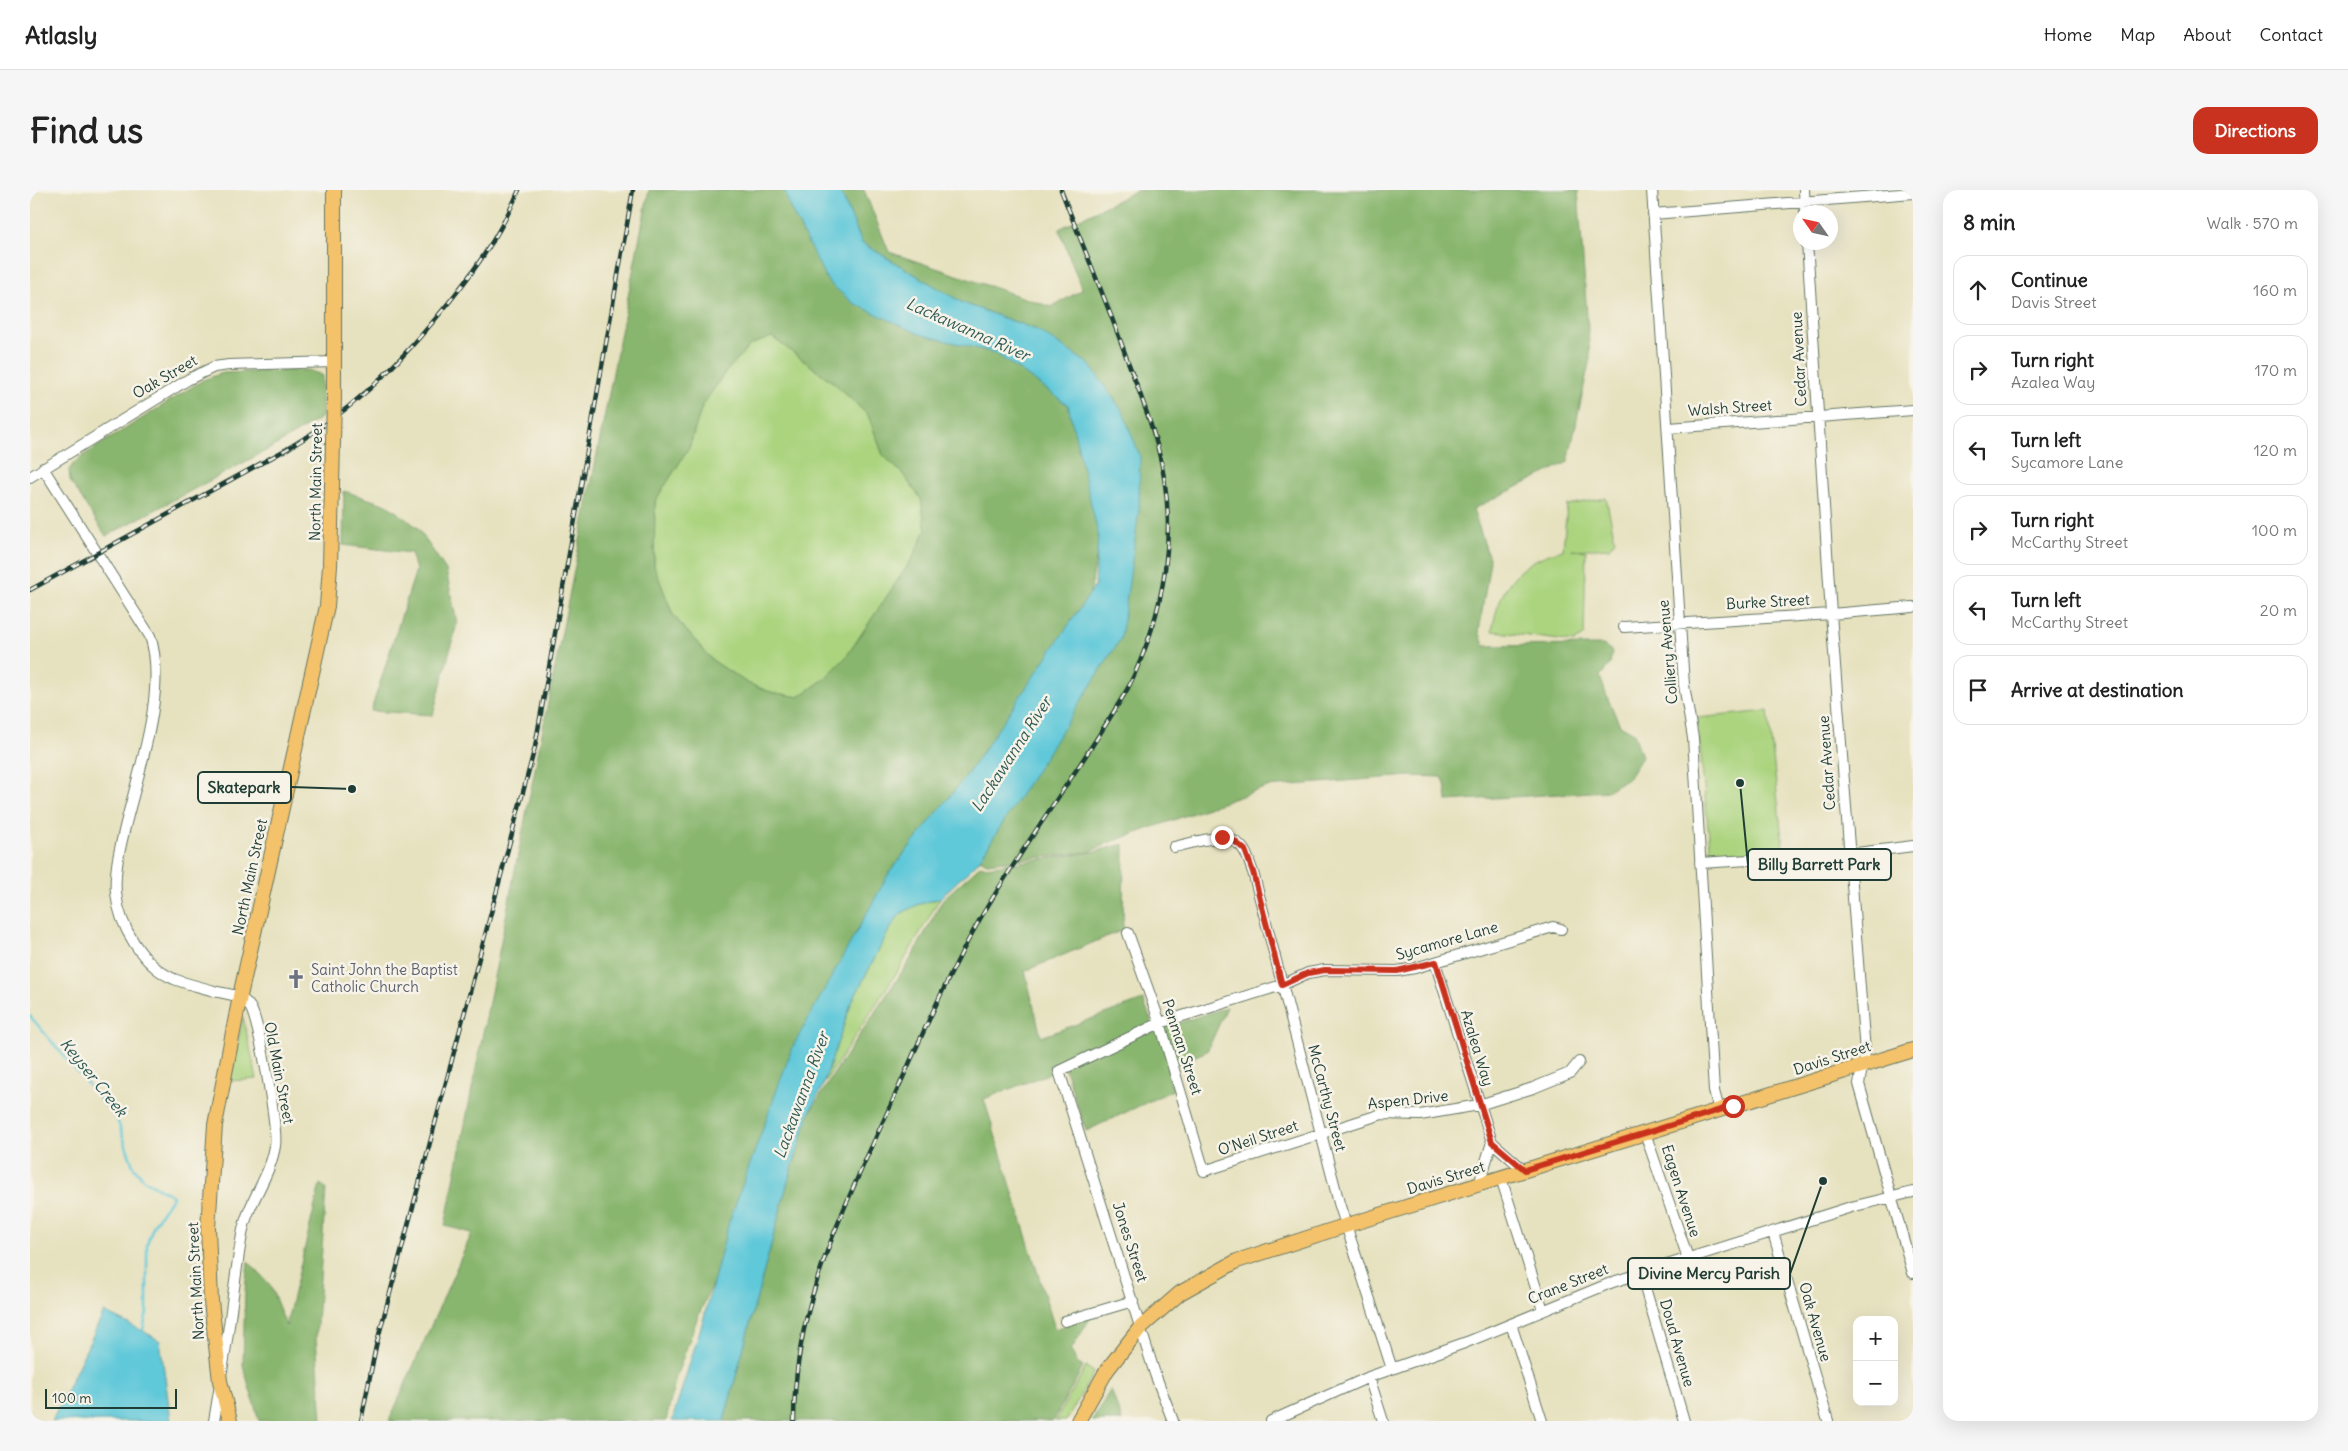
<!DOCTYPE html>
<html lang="en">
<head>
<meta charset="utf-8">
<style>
	body { margin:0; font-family:Delius,sans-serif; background:#f6f6f6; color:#222 }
	.controls { position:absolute; right:15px; bottom:15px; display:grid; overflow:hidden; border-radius:10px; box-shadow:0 5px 20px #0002 }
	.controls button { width:45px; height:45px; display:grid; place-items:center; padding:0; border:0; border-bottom:1px solid #e0e0e0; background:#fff; color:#222; font:25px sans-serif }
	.compass { position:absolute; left:1763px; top:15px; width:45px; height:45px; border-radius:50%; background:#fff; box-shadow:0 5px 20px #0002; rotate:304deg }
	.scale { position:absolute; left:15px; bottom:12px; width:132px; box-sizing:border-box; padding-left:5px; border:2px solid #1f3d34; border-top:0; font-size:14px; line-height:18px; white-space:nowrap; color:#1f3d34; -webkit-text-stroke:4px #f7f3e8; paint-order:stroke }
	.stop { position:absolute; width:15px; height:15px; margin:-11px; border:4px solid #c8321e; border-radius:50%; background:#fff }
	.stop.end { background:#c8321e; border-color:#fff; box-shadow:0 1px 5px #0008 }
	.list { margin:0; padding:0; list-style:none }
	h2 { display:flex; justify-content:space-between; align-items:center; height:65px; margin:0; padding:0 20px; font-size:21px }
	h2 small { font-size:16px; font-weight:400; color:#767676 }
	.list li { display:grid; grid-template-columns:32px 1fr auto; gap:15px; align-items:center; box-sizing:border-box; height:70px; margin:0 10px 10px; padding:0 10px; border:1px solid #e0e0e0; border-radius:15px }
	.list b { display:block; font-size:19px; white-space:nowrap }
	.list p { margin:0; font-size:16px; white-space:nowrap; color:#767676 }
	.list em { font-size:16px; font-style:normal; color:#767676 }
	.icon { flex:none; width:28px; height:28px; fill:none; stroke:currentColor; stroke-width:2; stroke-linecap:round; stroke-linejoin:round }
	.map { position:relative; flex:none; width:1883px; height:1231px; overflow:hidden; border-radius:15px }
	header { display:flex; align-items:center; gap:30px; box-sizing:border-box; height:70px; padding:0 25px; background:#fff; border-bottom:1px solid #e0e0e0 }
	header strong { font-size:24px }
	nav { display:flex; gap:28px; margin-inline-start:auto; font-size:18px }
	.intro { display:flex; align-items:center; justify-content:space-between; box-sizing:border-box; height:120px; padding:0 30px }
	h1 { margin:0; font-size:35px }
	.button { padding:12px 22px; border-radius:15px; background:#c8321e; color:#fff; font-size:18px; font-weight:700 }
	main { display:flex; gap:30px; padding:0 30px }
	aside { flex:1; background:#fff; border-radius:15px; box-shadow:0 5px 20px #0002 }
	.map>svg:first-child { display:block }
</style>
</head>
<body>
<header>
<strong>Atlasly</strong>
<nav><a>Home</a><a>Map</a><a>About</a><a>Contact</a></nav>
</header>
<div class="intro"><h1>Find us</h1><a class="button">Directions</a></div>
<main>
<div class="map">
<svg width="1883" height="1231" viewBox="0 0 1883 1231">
	<rect width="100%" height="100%" fill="#f7f3e8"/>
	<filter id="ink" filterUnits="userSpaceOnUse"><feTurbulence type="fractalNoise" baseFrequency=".02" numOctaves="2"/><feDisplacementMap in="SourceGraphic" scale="10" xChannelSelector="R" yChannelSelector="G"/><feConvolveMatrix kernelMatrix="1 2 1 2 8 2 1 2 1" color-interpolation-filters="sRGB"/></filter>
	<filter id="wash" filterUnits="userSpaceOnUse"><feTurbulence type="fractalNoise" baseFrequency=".0096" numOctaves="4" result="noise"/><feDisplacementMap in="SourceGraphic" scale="20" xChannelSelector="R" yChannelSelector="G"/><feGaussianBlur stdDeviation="1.12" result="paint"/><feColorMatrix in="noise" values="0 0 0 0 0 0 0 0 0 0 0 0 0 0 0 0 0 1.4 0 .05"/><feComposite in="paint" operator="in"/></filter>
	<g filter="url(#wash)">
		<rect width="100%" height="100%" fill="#e6e1be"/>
		<!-- green -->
		<path fill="#acd47f" stroke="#66885a" d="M 742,147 L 804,193 L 838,225 L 853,265 L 872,283 L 891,309 L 896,340 L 882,369 L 816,467 L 793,490 L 769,507 L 740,502 L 717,493 L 682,470 L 643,425 L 624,376 L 625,311 L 659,258 L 672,216 L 693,185 L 720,155 Z
			M 1576,308 L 1585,350 L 1579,358 L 1541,360 L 1556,361 L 1554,445 L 1544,452 L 1462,441 C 1470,395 1488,371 1533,360 L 1537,315 Z
			M 1738,521 L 1753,658 L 1681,666 L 1667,528 Z
			M 910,708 L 871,776 L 793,895 L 821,814 L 858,742 L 870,724 L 887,715 Z
			M 213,827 L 227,889 L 200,891 Z
			M 1056,1177 L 1064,1182 L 1036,1231 L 1025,1231 Z"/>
		<!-- forest -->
		<path fill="#89b66e" stroke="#547a51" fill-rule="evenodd" d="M 619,0 L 762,0 L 773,45 L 840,104 L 973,158 L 1045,212 L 1071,338 L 1060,404 L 925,615 L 744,953 L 667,1129 L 646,1187 L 636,1231 L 359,1231 L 442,1043 L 415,1036 ZM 742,147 L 804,193 L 838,225 L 853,265 L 872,283 L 891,309 L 896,340 L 882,369 L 816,467 L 793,490 L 769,507 L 740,502 L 717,493 L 682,470 L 643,425 L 624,376 L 625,311 L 659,258 L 672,216 L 693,185 L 720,155 Z
			M 810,0 L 834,0 L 859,62 L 1021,117 L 1052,100 L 1029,39 L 1108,0 L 1548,0 L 1560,168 L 1538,272 L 1443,319 L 1460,371 L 1449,441 L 1454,456 L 1573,455 L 1582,461 L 1580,474 L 1570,486 L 1577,507 L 1590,535 L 1604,543 L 1612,567 L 1599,587 L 1577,601 L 1417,611 L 1415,593 L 1412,587 L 1379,586 L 1237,597 L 1078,653 L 1059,662 L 957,673 L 948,668 L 1109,321 L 1007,140 L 933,113 L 832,53 Z
			M 278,180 L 292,185 L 292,227 L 243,257 L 76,346 L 40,291 L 39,280 L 44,273 L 57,263 L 173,190 L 193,183 Z
			M 314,301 L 357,315 L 387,337 L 416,380 L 427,433 L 403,525 L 341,521 L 386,380 L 381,363 L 313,355 Z
			M 1094,654 L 1093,740 L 995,781 L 1011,847 L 1113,810 L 1125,841 L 1197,817 L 1177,861 L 1137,879 L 1143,900 L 1056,941 L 1033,873 L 1023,882 L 954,909 L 1025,1139 L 1062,1125 L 1041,1160 L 1047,1173 L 1053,1177 L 1023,1231 L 694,1231 L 760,983 L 779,924 L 808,877 L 882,767 L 913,709 L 951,675 L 956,677 L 1063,662 Z
			M 290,994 L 296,998 L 286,1148 L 292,1231 L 229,1231 L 213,1175 L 215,1101 L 218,1071 L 240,1095 L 256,1136 Z
			M 1081,1199 L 1092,1231 L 1062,1231 Z"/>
		<!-- water -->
		<path fill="#5ec8d9" stroke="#3e8286" d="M 754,0 L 810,0 L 832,53 L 933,113 L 1007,140 L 1059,174 L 1093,222 L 1110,266 L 1109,321 L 1091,448 L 948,672 L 910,708 L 887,715 L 870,724 L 858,742 L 821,814 L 793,895 L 779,924 L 757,995 L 694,1231 L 642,1231 L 674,1127 L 699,1032 L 762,858 L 859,683 L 936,586 L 1065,396 L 1068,344 L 1038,215 L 965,163 L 889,144 L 823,113 L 798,92 L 760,18 Z
			M 74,1122 C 93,1132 112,1139 130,1151 L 141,1231 L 22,1231 Z"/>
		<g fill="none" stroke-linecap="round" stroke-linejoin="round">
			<!-- stream -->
			<path stroke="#5ec8d9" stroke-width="2.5" d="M 0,826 L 87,929 L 103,976 L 114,990 L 143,1006 L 124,1034 L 117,1054 L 117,1122 L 113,1140"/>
		</g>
	</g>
	<g filter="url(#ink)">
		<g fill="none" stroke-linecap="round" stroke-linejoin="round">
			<!-- minor casing -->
			<g stroke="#657664" stroke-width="12">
				<path id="minor" d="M 1622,0 L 1654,495 L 1663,548 L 1684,901 L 1689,920
					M 1774,0 L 1775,22
					M 1623,24 L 1883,3
					M 1777,52 L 1801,424 L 1835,862 L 1829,894 L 1883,1083
					M 1639,238 L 1883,220
					M 13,278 L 120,446 C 138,499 108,583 95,637 C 90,659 84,680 86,703 C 89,736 113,776 144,789 C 157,794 171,797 184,801 C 199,805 211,804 220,817 C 229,829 248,939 245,956 C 240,988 217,1013 212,1045 C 204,1090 200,1136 192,1181
					M 0,287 L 159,189 L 184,177 L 199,175 L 304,172
					M 1594,437 L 1801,424 L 1883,417
					M 1144,657 C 1164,653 1200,638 1214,660 C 1218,666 1220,675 1223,682 L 1309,1013 L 1362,1179
					M 1670,673 L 1819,664 L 1883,656
					M 1098,743 L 1130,833 L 1174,981 L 1352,924 L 1390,925 L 1449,915 L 1503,898 L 1540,883 L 1549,872
					M 1405,772 L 1462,952 L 1495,981
					M 1615,943 L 1658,1068
					M 1471,988 L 1513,1120
					M 1449,995 L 1462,952
					M 1743,1042 L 1798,1231
					M 1611,1084 L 1654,1231
					M 1035,1131 L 1103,1111
					M 1481,1134 L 1512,1231
					M 1339,1187 L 1353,1231
					M 184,1231 L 190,1195
					M 1143,1231 L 1125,1184 L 1029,881 L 1130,833 L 1252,795 L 1278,783 L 1295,780 L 1367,781 L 1385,778 L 1523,737 L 1531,739
					M 1241,1231 L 1339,1187 L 1437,1152 L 1583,1092 L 1821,1017 L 1883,1002"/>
			</g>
			<!-- major casing -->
			<g stroke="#657664" stroke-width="16">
				<path id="major" d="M 304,0 L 304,207
					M 200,1231 L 190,1191 L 181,1111 L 178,1038 L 185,935 L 210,806 L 297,416 L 300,376 L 302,295
					M 1048,1231 L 1077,1180 L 1110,1138 L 1150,1103 L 1207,1071 L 1305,1039 L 1883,860"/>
			</g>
			<!-- minor -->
			<use href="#minor" stroke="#fff" stroke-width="10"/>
			<!-- major -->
			<use href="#major" stroke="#f4c26a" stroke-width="14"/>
			<!-- rail casing -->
			<g stroke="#1f3d34" stroke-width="4.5">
				<path id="rail" d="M 0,400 L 257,259 C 319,223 361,182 407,127 C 440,87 469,48 489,0
					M 331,1231 L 346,1156 L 505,557 L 603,0
					M 764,1231 C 764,1124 803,1042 846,947 C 880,874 910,799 950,729 C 996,650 1052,577 1098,498 C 1135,423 1150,338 1127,255 C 1119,226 1108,198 1097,169 C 1077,112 1053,57 1031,0"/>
			</g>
			<!-- rail -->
			<use href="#rail" stroke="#f7f3e8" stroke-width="2.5" stroke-dasharray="8" stroke-linecap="butt"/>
			<!-- major-bridge casing -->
			<g stroke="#657664" stroke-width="16" stroke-linecap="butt">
				<path id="major-bridge" d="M 302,295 L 304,207"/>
			</g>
			<!-- major-bridge -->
			<use href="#major-bridge" stroke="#f4c26a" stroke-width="14"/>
		</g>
	</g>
	<g fill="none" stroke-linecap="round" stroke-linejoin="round" filter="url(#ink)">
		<!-- route -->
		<path stroke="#c8321e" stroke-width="6" d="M 1192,647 L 1202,649 L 1215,660 L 1223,682 L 1252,795 L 1278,783 L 1295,780 L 1367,781 L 1406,772 L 1462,952 L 1495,980 L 1703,916"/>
	</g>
	<!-- icons -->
	<defs>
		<g id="church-bare" transform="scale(1.5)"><path d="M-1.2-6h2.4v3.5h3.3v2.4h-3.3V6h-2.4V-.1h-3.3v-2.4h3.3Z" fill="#6b7280" stroke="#f7f3e8" stroke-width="2.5" paint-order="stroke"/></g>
	</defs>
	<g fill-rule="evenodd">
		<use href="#church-bare" x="266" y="789"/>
	</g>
	<g text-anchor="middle" stroke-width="5" stroke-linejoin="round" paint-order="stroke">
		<!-- street labels -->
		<g font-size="15" fill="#1f3d34" stroke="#f7f3e8">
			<text transform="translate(1769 169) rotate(-93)" y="5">Cedar Avenue</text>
			<text transform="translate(135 187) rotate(-30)" y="5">Oak Street</text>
			<text transform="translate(1700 218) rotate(-4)" y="5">Walsh Street</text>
			<text transform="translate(286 292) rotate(-89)" y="5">North Main Street</text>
			<text transform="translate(1738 412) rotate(-3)" y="5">Burke Street</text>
			<text transform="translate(1638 462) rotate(-95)" y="5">Colliery Avenue</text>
			<text transform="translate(1797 573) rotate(-94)" y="5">Cedar Avenue</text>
			<text transform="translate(220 687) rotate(-78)" y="5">North Main Street</text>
			<text transform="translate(1417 751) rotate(-16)" y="5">Sycamore Lane</text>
			<text transform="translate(1152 857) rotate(72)" y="5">Penman Street</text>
			<text transform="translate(1447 858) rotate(73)" y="5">Azalea Way</text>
			<text transform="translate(1802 868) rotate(-18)" y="5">Davis Street</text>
			<text transform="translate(249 883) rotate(79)" y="5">Old Main Street</text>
			<text transform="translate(1297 908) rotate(75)" y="5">McCarthy Street</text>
			<text transform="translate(1378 910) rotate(-6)" y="5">Aspen Drive</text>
			<text transform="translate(1228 948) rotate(-18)" y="5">O'Neil Street</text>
			<text transform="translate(1416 988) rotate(-17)" y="5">Davis Street</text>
			<text transform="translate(1651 1001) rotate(72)" y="5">Eagen Avenue</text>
			<text transform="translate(1100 1052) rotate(72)" y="5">Jones Street</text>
			<text transform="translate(166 1091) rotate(-93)" y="5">North Main Street</text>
			<text transform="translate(1538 1094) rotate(-22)" y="5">Crane Street</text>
			<text transform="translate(1785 1132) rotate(74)" y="5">Oak Avenue</text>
			<text transform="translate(1647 1153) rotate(74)" y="5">Doud Avenue</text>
		</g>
		<!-- worship labels -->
		<g font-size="15" fill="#5b616d" stroke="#f7f3e8" text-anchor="start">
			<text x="281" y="785">Saint John the Baptist<tspan x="281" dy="17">Catholic Church</tspan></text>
		</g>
		<!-- water labels -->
		<g font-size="16" font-style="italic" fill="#2c5955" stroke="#f7f3e8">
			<text transform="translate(938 139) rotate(24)" y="6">Lackawanna River</text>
			<text transform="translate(981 564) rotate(-57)" y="6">Lackawanna River</text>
			<text transform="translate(64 887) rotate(51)" y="6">Keyser Creek</text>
			<text transform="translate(771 905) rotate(-70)" y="6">Lackawanna River</text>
		</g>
	</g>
	<!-- callouts -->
	<path fill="none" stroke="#1f3d34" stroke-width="2" d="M322 599L261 597M1710 593L1718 675M1793 991L1760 1084"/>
	<g fill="#1f3d34" stroke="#f7f3e8" stroke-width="2">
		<circle cx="322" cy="599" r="5"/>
		<circle cx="1710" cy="593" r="5"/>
		<circle cx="1793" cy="991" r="5"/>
	</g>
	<g fill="#f7f3e8" stroke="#1f3d34" stroke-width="2">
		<rect x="168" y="582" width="93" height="31" rx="5"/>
		<rect x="1718" y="659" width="143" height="31" rx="5"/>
		<rect x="1598" y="1068" width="162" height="31" rx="5"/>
	</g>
	<g font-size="16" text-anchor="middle" font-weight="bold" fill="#1f3d34">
		<text x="214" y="603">Skatepark</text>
		<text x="1789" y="680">Billy Barrett Park</text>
		<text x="1679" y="1089">Divine Mercy Parish</text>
	</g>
</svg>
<div class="controls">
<button>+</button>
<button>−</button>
</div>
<svg class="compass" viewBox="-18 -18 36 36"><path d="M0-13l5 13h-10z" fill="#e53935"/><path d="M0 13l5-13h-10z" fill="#767676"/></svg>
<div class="scale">100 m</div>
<div class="stop" style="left:1703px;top:916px"></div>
<div class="stop end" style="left:1192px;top:647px"></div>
</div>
<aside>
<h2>8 min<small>Walk · 570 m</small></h2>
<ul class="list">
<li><svg class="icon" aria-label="ahead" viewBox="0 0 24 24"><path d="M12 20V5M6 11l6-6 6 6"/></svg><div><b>Continue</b><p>Davis Street</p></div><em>160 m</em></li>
<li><svg class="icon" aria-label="right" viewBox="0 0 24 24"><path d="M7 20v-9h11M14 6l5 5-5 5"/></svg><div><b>Turn right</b><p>Azalea Way</p></div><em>170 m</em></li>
<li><svg class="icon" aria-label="left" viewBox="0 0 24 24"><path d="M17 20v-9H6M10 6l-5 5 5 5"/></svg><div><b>Turn left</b><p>Sycamore Lane</p></div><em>120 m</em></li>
<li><svg class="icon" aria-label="right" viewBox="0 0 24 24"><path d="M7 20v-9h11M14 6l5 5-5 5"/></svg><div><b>Turn right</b><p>McCarthy Street</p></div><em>100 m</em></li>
<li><svg class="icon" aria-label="left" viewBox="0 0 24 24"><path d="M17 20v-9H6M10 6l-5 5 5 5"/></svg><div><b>Turn left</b><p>McCarthy Street</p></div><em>20 m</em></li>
<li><svg class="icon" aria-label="arrive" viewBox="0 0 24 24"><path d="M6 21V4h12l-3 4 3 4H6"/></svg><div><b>Arrive at destination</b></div></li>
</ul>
</aside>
</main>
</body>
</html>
